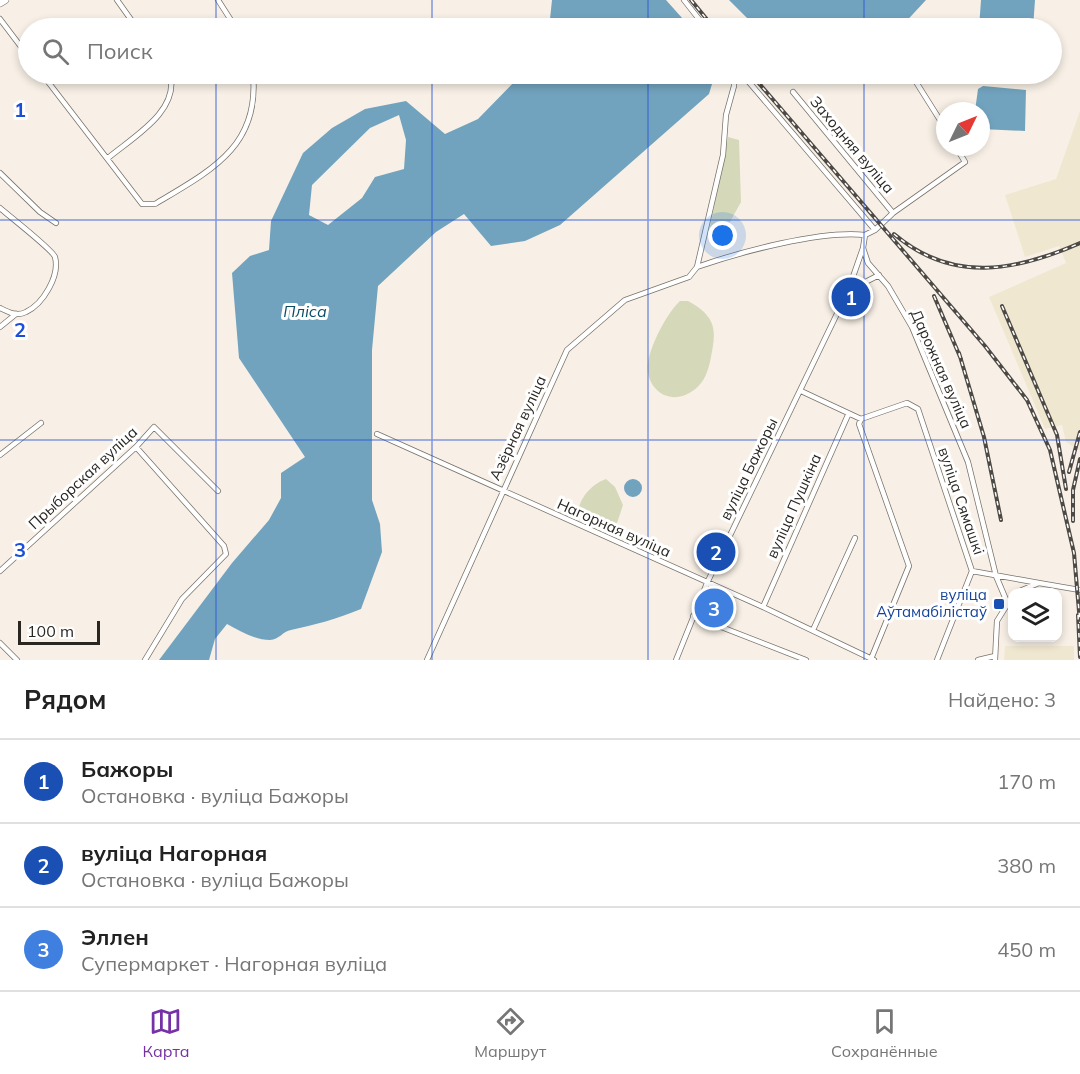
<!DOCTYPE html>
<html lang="ru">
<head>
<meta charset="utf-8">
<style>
	body { margin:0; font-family:Mulish,sans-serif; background:#f2f2f2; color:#222 }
	.controls { position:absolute; right:18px; bottom:18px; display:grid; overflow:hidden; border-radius:12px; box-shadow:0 3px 9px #0003 }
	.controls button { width:54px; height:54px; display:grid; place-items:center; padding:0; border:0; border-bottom:2px solid #e0e0e0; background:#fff; color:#222; font:30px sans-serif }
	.compass { position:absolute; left:936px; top:102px; width:54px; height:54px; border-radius:50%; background:#fff; box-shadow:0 3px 9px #0003; rotate:47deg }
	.scale { position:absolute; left:18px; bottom:15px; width:82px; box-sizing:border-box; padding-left:6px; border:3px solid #2a2723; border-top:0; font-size:16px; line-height:21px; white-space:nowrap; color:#2a2723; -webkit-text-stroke:4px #fff; paint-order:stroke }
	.you { position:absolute; left:723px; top:236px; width:21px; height:21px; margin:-15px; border:4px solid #fff; border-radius:50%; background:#1a73e8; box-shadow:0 0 0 9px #1a73e833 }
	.badge { display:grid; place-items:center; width:39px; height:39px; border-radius:50%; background:#7531a5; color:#fff; font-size:20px; font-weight:700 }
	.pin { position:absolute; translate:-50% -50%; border:3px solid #fff; box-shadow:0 2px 6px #0006 }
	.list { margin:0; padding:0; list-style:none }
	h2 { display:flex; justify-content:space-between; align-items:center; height:78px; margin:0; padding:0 24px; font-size:26px }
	h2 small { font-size:20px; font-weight:400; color:#767676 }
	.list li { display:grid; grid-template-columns:39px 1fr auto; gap:18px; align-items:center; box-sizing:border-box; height:84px; padding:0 24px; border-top:2px solid #e0e0e0 }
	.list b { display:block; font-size:22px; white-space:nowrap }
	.list p { margin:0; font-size:20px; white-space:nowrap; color:#767676 }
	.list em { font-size:20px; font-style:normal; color:#767676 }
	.icon { flex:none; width:33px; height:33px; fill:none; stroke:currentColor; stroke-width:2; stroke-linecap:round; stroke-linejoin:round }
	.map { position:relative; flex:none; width:1080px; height:660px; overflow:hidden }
	.search { position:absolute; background:#fff; box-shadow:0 3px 9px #0003; left:18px; right:18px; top:18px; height:66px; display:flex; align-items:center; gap:15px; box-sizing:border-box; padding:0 21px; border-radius:33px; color:#767676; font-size:22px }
	.sheet { height:330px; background:#fff }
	nav { display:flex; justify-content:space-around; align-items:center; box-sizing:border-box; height:84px; border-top:2px solid #e0e0e0; background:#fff; font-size:16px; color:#767676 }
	nav a { display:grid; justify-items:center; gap:3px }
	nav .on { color:#7531a5 }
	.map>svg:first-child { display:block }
</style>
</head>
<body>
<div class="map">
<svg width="1080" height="660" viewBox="0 0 1080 660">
	<rect width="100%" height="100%" fill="#f8f0e6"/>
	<!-- industrial -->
	<path fill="#f0e7d1" d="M 1080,111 L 1080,451 L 1066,442 L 1062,425 L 1045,429 L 989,297 L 1066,263 L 1059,246 L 1025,257 L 1005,195 L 1056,179 Z
		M 1005,646 L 1074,646 L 1074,660 L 1004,660 Z"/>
	<!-- green -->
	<path fill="#d5d9b9" d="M 728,137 L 739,140 L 741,202 L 721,238 L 709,232 Z
		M 680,301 L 688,301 C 719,318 716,332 710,362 C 707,374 703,385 691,392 C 668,407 644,387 648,362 C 651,344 667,313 680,301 Z
		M 606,479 L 615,487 L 623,505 L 616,526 L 609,531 L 579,518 C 575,502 591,484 606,479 Z"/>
	<!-- water -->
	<path fill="#72a3be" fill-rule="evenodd" d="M 552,0 L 666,0 L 691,28 L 553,28 L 550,19 Z
		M 729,0 L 926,0 L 900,28 L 757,28 Z
		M 981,0 L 1035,0 L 1033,28 L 979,28 Z
		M 522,74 L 715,74 L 709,94 L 560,225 L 525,241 L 491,246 L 464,214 L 436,232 L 378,286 L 372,350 L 372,500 L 380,524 L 382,552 L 361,609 C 337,619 314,625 291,630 C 283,631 279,640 270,640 C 255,640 240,631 227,624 L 215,639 L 209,660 L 159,660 L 232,563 L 269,520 L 281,498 L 281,473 L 305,457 L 239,358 L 232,273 L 250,256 L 269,250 L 271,221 L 303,153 L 332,128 L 365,109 L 406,101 L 445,134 L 478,119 ZM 399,115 L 406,140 L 404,169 L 375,177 L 362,198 L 328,225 L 309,215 L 312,185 L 370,128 Z
		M 983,86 L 1026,90 L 1025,131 L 981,129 L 981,111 L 975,111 L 978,89 Z
		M624 488a9 9 0 1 1 18 0a9 9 0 1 1-18 0Z"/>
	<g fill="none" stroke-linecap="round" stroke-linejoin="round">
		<!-- street casing -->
		<g stroke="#787269" stroke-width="6">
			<path id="street" d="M 117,0 L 137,28
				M 218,0 L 236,28
				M 684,0 L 706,28
				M 0,19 L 28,56
				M 42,74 L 142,204 L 155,204 C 210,171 260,147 253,74
				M 742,74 L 875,230 L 865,235 L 863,248 L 868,263 L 888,286 L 912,327 L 968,462 L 996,576 L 1007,602
				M 911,74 L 945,128
				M 793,92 L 893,213
				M 108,158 C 133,137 180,111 170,74
				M 0,173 L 40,212 L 56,223
				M 0,208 C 9,216 53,250 55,257 C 60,276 43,304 26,312 C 17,317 8,312 0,308
				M 875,230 L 893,213 L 965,162 L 956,147
				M 697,267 L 723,155 L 726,115 L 734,86 L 734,74
				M 848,291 L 879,275
				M 0,327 L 16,314
				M 801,391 L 861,419 L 907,403 L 918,409 L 972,571 L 937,660
				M 861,419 L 859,424 L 909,566 L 871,659
				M 377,434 L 763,607 L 874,660
				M 136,447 L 224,546 L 226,554 L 182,599 L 145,660
				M 0,455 L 41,423
				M 0,571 L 136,447 L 154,427 L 218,491
				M 972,571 L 1039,583
				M 1017,592 L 1039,583 L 1080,590
				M 763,607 L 848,415
				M 693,616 L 806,660
				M 813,630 L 855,538
				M 0,643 L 17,660
				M 427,660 L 567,350 L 625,300 L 689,277 L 697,267 C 740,252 821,230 865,235
				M 676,660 L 707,583 L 848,291 L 863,248
				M 978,660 L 995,656
				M 995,660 L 997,621 L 1012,597"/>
		</g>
		<!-- secondary casing -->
		<g stroke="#787269" stroke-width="8">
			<path id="secondary" d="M 0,3 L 5,0"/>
		</g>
		<!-- street -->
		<use href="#street" stroke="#fff" stroke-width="4.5"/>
		<!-- secondary -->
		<use href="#secondary" stroke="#fff" stroke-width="7"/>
		<!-- rail casing -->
		<g stroke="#4d4944" stroke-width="4">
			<path id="rail" d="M 691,0 L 714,28
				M 751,74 L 985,346 L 1027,400 L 1050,450 L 1074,553 L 1080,623
				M 894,234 C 953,284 1016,271 1080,243
				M 934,296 L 961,359
				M 1002,306 L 1057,435 L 1066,489
				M 959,353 L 984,437 L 1001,520
				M 1069,472 L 1080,432
				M 1073,521 L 1073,490 L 1080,459
				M 1078,615 L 1080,657"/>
		</g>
		<!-- rail -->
		<use href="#rail" stroke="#fff" stroke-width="1.5" stroke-dasharray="4.5" stroke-linecap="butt"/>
	</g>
	<!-- grid -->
	<path fill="none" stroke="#1d4ed8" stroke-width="1.5" stroke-opacity="0.55" d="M 216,0 L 216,28M 432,0 L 432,28M 648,0 L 648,28M 864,0 L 864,28M 216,74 L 216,660M 432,74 L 432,660M 648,74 L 648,660M 864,74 L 864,660M 0,220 L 1080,220M 0,440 L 1080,440"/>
	<!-- markers -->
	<rect fill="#1a4fb4" stroke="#fff" stroke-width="2" x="993" y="598" width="12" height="12" rx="3"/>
	<g text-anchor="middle" stroke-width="6" stroke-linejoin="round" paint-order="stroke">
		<!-- street labels -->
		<g font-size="15" fill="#2a2723" stroke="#fff">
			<text transform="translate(852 145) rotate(50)" y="5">Заходняя вуліца</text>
			<text transform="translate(941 369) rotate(66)" y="5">Дарожная вуліца</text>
			<text transform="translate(518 428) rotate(-65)" y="5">Азёрная вуліца</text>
			<text transform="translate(749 469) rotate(-64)" y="5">вуліца Бажоры</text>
			<text transform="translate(83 478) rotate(-43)" y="5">Прыборская вуліца</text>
			<text transform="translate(961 501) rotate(71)" y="5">вуліца Сямашкі</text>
			<text transform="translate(794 506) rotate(-66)" y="5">вуліца Пушкіна</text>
			<text transform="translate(614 528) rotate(24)" y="5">Нагорная вуліца</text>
		</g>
		<!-- transit labels -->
		<g font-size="15" fill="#164399" stroke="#fff" text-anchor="end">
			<text x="987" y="600">вуліца<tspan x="987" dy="17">Аўтамабілістаў</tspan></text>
		</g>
		<!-- water labels -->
		<g font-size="16" font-style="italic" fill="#0a4d68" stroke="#fff">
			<text x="305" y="317">Пліса</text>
		</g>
	</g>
	<g font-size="20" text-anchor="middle" font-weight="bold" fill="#1d4ed8" stroke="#fff" stroke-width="6" stroke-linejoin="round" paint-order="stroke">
		<text x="20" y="117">1</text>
		<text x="20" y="337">2</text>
		<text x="20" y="557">3</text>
	</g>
</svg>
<div class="controls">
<button><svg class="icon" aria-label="layers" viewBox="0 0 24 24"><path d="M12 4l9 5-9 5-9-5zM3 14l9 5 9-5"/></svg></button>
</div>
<svg class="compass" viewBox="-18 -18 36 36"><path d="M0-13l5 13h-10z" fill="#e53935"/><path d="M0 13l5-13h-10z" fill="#767676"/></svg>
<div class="scale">100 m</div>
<div class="you"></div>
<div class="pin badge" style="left:851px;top:297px;background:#1a4fb4">1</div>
<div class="pin badge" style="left:716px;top:552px;background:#1a4fb4">2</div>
<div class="pin badge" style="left:714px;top:608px;background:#3f7fe0">3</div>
<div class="search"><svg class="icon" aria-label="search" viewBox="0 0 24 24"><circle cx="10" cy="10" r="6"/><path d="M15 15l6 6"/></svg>Поиск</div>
</div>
<section class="sheet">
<h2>Рядом<small>Найдено: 3</small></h2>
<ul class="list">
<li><span class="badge" style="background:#1a4fb4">1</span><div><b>Бажоры</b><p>Остановка · вуліца Бажоры</p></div><em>170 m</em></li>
<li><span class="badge" style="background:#1a4fb4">2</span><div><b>вуліца Нагорная</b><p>Остановка · вуліца Бажоры</p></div><em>380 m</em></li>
<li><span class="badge" style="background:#3f7fe0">3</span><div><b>Эллен</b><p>Супермаркет · Нагорная вуліца</p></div><em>450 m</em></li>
</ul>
</section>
<nav>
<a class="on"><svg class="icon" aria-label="map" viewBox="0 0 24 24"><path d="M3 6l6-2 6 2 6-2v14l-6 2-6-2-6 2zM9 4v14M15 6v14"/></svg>Карта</a>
<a><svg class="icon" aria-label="directions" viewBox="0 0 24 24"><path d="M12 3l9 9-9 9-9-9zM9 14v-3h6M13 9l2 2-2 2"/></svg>Маршрут</a>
<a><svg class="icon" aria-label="saved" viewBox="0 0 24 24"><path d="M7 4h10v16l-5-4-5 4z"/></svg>Сохранённые</a>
</nav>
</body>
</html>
